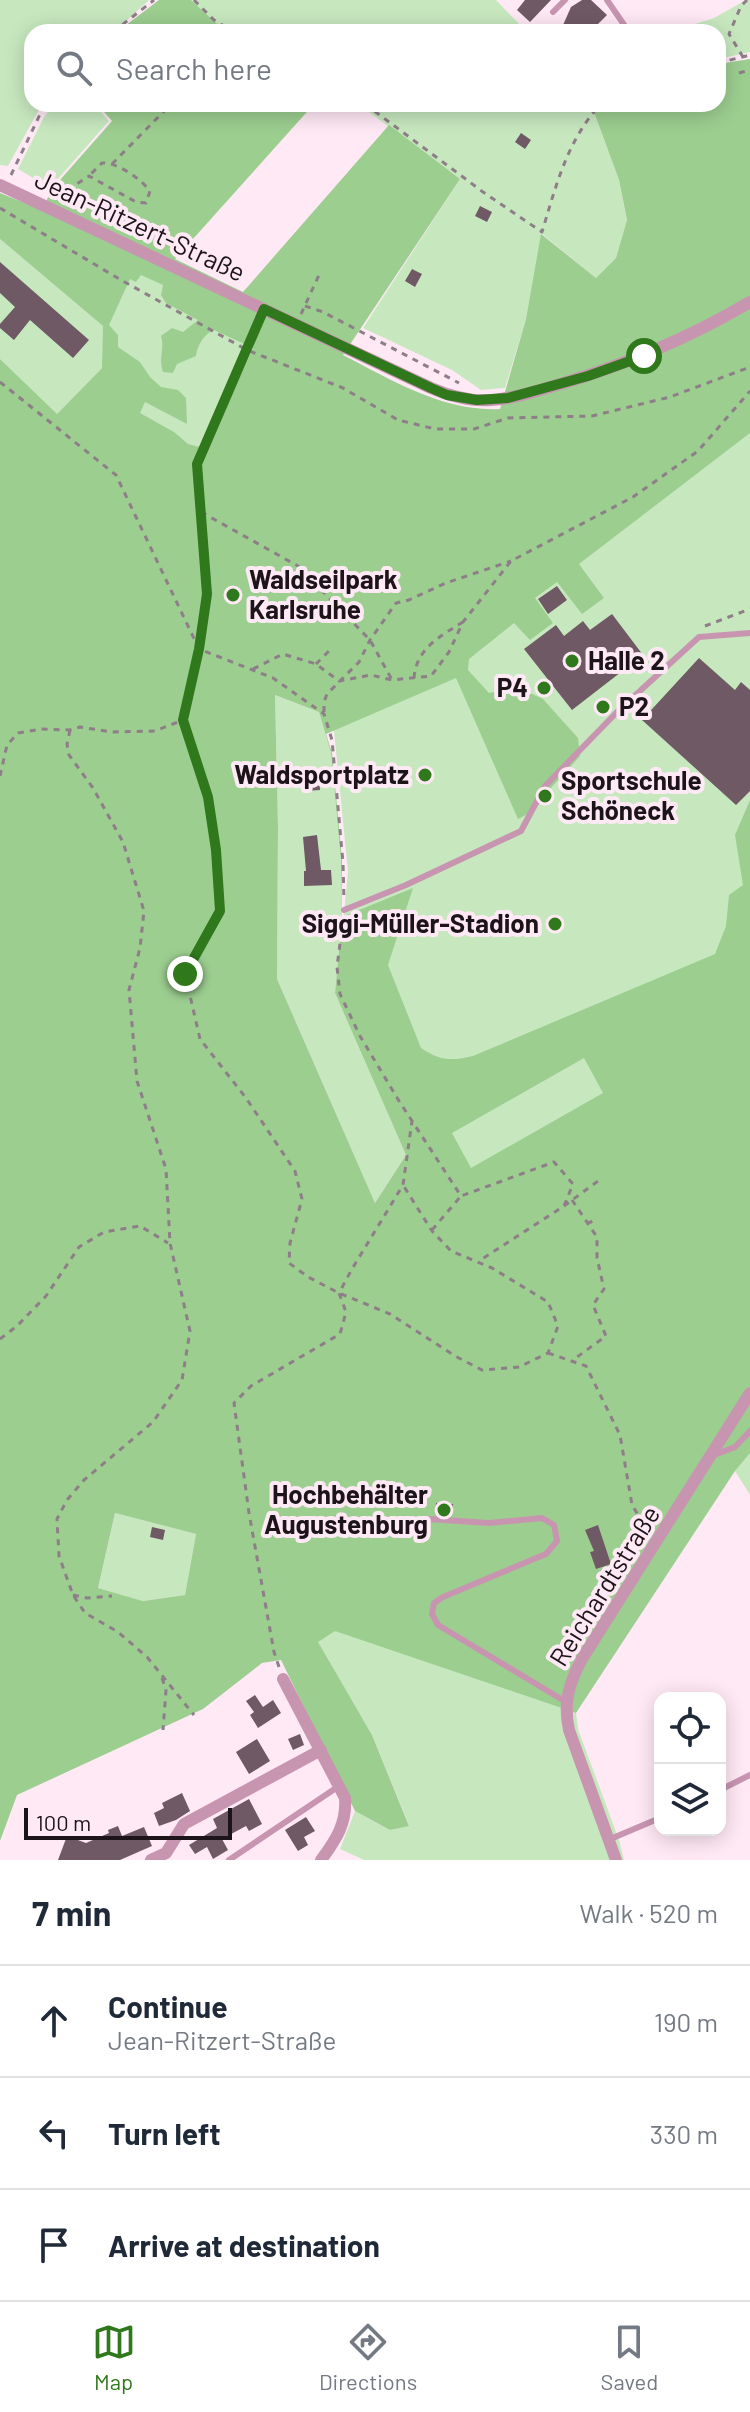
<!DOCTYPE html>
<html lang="en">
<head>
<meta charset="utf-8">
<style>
	body { margin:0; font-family:Barlow,sans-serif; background:#f6f6f7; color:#1f2937 }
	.controls { position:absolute; right:24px; bottom:24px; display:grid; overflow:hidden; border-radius:16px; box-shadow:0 4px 20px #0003 }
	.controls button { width:72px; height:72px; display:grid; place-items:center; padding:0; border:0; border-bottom:2px solid #e0e1e3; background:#fff; color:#1f2937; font:40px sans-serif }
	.scale { position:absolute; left:24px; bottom:20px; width:208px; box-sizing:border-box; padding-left:8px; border:4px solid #1d1419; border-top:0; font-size:22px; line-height:28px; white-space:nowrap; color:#1d1419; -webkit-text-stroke:6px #ffe9f5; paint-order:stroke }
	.stop { position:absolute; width:24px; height:24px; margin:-18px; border:6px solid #30781c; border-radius:50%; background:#fff }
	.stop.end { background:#30781c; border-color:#fff; box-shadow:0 2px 8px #0008 }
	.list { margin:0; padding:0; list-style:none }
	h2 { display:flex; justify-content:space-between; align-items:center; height:104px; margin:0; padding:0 32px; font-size:34px }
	h2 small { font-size:26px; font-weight:400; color:#747a83 }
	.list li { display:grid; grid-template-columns:52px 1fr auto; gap:24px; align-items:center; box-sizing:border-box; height:112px; padding:0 32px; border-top:2px solid #e0e1e3 }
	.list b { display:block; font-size:30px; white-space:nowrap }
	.list p { margin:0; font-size:26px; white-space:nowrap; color:#747a83 }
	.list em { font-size:26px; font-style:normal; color:#747a83 }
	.icon { flex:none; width:44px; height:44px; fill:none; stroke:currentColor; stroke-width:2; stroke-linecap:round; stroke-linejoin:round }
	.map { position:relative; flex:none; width:750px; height:1860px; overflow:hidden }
	.search { position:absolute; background:#fff; box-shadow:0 4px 20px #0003; left:24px; right:24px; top:24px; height:88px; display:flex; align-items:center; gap:20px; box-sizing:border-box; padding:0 28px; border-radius:24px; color:#747a83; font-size:30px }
	.sheet { height:440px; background:#fff }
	nav { display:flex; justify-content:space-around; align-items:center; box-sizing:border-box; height:112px; border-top:2px solid #e0e1e3; background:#fff; font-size:22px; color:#747a83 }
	nav a { display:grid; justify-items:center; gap:4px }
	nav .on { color:#30781c }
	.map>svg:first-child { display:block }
</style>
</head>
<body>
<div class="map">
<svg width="750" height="1860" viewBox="0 0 750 1860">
	<rect width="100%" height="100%" fill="#ffe9f5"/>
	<!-- green -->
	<path fill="#c7e8bf" d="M 0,0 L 149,0 L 114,32 L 32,32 L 32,104 L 42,104 L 8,166 L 0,165 Z
		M 191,0 L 496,0 L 527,32 L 230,32 L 215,22 Z
		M 746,0 L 750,0 L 750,52 L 718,59 L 718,32 L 670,32 L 714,18 Z
		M 54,104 L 94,104 L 109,121 L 50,188 L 18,169 L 44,117 Z
		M 358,104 L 594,104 L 594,112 L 619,180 L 627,221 L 616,258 L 596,278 L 542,234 L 526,319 L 505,388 L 481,390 L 452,370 L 363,328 L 460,179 Z
		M 0,239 L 102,325 L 122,283 L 134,268 L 251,328 L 184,482 L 270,495 L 271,568 L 351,621 L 345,665 L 265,654 L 266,813 L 208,797 L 174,681 L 136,507 L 66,448 L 86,419 L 120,438 L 137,391 L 102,368 L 56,415 L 0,359 Z
		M 750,401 L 750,962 L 555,1153 L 466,1189 L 340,956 L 348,871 L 333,721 Z
		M 275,695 L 319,712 L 331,753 L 341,859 L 342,917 L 335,993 L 406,1155 L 375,1203 L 277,979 L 278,826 Z
		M 750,1452 L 750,1495 L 735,1471 Z
		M 115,1513 L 196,1534 L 185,1595 L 143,1601 L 98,1588 Z
		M 335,1630 L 576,1713 L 578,1729 L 619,1840 L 624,1860 L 364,1860 L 340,1849 L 355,1811 L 390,1830 L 409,1825 L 372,1735 L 317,1642 Z"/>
	<!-- forest -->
	<path fill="#9cce90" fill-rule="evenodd" d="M 159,0 L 191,0 L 215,22 L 230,32 L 117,32 Z
		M 750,59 L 750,433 L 579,564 L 604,598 L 582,614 L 557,582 L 535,598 L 553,623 L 530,640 L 514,623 L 469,659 L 468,670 L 489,693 L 517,687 L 543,699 L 578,738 L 580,756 L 526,815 L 518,819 L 456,678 L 326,734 L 332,753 L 342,859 L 342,917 L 413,888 L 388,965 L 421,1048 C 440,1061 452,1061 473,1056 L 715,954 L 726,926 L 729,895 L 743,885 L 735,835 L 750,800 L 750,1453 L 735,1471 L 576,1713 L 335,1631 L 318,1642 L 372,1735 L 409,1826 L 390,1830 L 355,1811 L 281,1660 L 262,1663 L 203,1709 L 17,1795 L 0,1841 L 0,359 L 57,414 L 102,368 L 103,326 L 0,239 L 0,193 L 42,210 L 52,189 L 112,121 L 97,104 L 314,104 L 175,259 L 243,292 L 389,125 L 460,179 L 343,355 C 392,380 443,412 500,409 L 526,319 L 541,234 L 596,278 L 616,258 L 627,220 L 619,180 L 594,112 L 594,104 L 718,104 L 718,64 ZM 141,275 L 163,285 L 161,295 L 166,303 L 198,320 L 183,332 L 172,328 L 161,336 C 165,350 158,357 163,372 L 173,373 L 177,364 L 196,356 C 197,346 204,334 214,330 L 253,348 L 207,449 L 188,444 L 174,432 L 140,413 L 145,402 L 187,424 L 186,398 L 178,390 L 161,387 L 150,377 L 140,362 L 118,347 L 118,335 L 109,325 L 130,279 L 136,282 ZM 275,695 L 319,712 L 331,753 L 341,859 L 342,917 L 335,993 L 406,1155 L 375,1203 L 277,979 L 278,826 ZM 584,1058 L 603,1093 L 471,1168 L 452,1133 ZM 115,1513 L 196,1534 L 185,1595 L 143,1601 L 98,1588 Z"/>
	<!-- building -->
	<path fill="#6f5965" d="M 525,0 L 551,0 L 530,22 L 517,10 Z
		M 582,0 L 591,0 L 607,15 L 590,32 L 560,32 L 571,7 Z
		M 521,133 L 531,140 L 525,149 L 515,142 Z
		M 480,206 L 492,212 L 487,222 L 475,216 Z
		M 0,262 L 89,340 L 73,358 L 30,320 L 14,340 L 0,328 L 0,324 L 15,307 L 0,293 Z
		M 412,269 L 422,274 L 415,287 L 405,281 Z
		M 557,586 L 567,600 L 548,614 L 538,599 Z
		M 612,614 L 643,655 L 572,710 L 524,649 L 556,625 L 564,636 L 583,621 L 590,630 Z
		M 699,658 L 735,690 L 741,682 L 750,690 L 750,791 L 736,805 L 642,720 Z
		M 304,777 L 319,777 L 320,790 L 305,791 Z
		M 317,835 L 321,870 L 331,870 L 332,885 L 304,886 L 304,871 L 306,871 L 303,837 Z
		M 436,1503 L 453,1504 L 452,1515 L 435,1513 Z
		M 598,1525 L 611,1564 L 596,1569 L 590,1552 L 594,1551 L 585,1530 Z
		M 152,1527 L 165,1530 L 163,1540 L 150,1537 Z
		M 255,1695 L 263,1707 L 273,1700 L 281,1713 L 258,1728 L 250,1715 L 254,1712 L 246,1701 Z
		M 300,1734 L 304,1745 L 293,1750 L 288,1739 Z
		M 257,1739 L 270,1761 L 249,1774 L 236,1752 Z
		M 182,1793 L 190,1811 L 176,1820 L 159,1826 L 154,1813 L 164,1808 L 162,1803 Z
		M 249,1799 L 262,1824 L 249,1831 L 246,1826 L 222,1839 L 228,1850 L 213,1859 L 207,1847 L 195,1854 L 189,1845 L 217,1828 L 213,1819 Z
		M 306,1817 L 315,1831 L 304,1837 L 308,1845 L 298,1851 L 285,1830 Z
		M 118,1826 L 122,1836 L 144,1827 L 152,1846 L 120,1860 L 58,1860 L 67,1836 L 86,1843 L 109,1833 L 108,1830 Z"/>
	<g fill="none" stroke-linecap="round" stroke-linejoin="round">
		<!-- path -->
		<path stroke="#8e7e87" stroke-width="3" stroke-dasharray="6 6" stroke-linecap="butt" d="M 194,0 L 214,20 L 234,32
			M 113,32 L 154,0
			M 743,57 L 729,34 L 741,6 L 747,0
			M 718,63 L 750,55
			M 739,73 L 750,70
			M 365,104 L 483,192 L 542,232 C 556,186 567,140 601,104
			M 112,164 L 171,104
			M 11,175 L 45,104
			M 60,199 L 63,193 L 89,176 L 136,202 L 146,203 L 150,191 C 141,179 117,162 102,163 L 89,176
			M 0,208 L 121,280 L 247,350 L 343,388 L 398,420 L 435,429 L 474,429 L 508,418 L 592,416 L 670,397 L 750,367
			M 305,306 L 323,312 L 459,383
			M 301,314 L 319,275
			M 259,320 L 197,464 L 207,594 L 199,649 L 183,713 L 183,720 L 208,797 L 216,850 L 220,911 L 185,974 L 200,1039 L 246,1098 L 295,1171 L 302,1199 L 290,1243 L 289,1263 L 308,1277 L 339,1293 L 390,1314 L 455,1356 L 482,1370 L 519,1367 L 548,1353 L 558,1326 L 548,1302 L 492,1268 L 451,1251 L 432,1231 L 403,1185
			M 0,382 L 116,475 L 199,649 L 273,678 L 324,714 L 332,740 L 343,863 L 344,901
			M 201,512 L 298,566 L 370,640 L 392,680
			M 705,626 L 750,609
			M 316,664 L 329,651
			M 253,669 L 283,654 L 316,664 L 339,681 L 371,675 L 392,680 L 431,676 L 449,652 L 463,622 L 511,561 L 633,497 L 698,451 L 750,391
			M 414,678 C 416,649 440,636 463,622
			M 324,712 L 324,702 L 327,694 L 359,662 L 370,640 L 396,603 L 409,600 L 446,583 L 511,561
			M 70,730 L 67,744 L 69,755 L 93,788 L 123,842 L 144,911 L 140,948 L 129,990 L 137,1081 L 166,1169 L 170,1243 L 190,1331 L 182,1380 L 153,1422 L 84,1480 L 67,1500 L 57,1519 L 59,1556 L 73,1595 L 85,1613 L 118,1632 L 147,1657 L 194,1715
			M 0,776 L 7,745 L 18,733 L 41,729 L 70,730 L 80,727 L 112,732 L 155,731 L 183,720
			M 343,920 L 337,967 L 340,994 L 360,1036 L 399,1101 L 461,1196 L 554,1162 L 573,1184 L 564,1206 L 479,1261
			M 572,1200 L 597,1237 L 597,1258 L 604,1289 L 593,1305 L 606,1336 L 573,1360
			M 564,1206 L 598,1181
			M 587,1224 L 596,1219
			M 432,1230 L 461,1196
			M 0,1339 L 17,1326 L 46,1296 L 79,1247 L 104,1232 L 140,1226 L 168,1243
			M 548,1353 L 586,1366 L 620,1435 L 632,1505 L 645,1526 L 642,1537
			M 73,1595 L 87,1598 L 112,1596
			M 279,1667 L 274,1652 L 249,1513 L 234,1403 L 251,1386 L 340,1334 L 346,1312 L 339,1293 L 352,1269 L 403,1185 L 412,1121
			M 162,1678 L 166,1690 L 163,1730"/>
		<!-- lane -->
		<path stroke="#c895b1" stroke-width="6" d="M 607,0 L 629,32
			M 553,12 L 565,0
			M 344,910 L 406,885 L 521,831 L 545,786 L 618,711 L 699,637 L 750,633
			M 714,1455 L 735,1447 L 750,1431
			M 428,1519 L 489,1523 L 542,1518 L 554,1525 L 557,1541 L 546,1554 L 443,1597 L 434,1603 L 432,1614 L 438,1625 L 566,1702
			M 720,1790 L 750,1775
			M 608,1840 L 660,1818
			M 229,1860 L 339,1786"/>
		<!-- street -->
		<path stroke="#c895b1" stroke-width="12" d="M 0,185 L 431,388 C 450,396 470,402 491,400 C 513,399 536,391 557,385 C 625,365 689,338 750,302
			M 283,1679 L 345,1798 C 347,1823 336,1840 321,1860
			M 151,1860 L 166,1853 L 184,1824 L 321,1750
			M 616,1860 L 569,1730 C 563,1703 569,1683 582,1659 L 750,1393"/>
	</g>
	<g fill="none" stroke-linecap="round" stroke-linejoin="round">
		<!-- route -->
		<path stroke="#30781c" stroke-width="10" d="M 185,974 L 220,911 L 216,850 L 208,797 L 183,720 L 199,649 L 207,594 L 197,464 L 264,309 L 431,388 L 447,395 L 477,400 L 508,398 L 588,376 L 644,356"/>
	</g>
	<!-- markers -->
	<g fill="#30781c" stroke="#ffe9f5" stroke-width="3">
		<circle cx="233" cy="595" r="8"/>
		<circle cx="572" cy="661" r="8"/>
		<circle cx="544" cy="688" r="8"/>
		<circle cx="603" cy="707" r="8"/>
		<circle cx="425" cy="775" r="8"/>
		<circle cx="545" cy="796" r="8"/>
		<circle cx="555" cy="924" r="8"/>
		<circle cx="444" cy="1510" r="8"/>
	</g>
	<g text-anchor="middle" stroke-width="8" stroke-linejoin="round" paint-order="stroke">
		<!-- street labels -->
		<g font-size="26" fill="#1d1419" stroke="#ffe9f5">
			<text transform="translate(140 226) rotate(25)" y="9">Jean-Ritzert-Straße</text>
			<text transform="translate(605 1586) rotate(-58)" y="9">Reichardtstraße</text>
		</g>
		<!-- poi labels -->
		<g font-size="26" font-weight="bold" fill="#1d1419" stroke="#ffe9f5" text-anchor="start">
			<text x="249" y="589">Waldseilpark<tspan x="249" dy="30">Karlsruhe</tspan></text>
			<text x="588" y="670">Halle 2</text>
			<text x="528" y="697" text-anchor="end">P4</text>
			<text x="619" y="716">P2</text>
			<text x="409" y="784" text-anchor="end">Waldsportplatz</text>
			<text x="561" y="790">Sportschule<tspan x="561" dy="30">Schöneck</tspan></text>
			<text x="539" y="933" text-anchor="end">Siggi-Müller-Stadion</text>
			<text x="428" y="1504" text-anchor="end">Hochbehälter<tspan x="428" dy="30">Augustenburg</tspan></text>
		</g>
	</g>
</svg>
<div class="controls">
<button><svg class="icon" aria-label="locate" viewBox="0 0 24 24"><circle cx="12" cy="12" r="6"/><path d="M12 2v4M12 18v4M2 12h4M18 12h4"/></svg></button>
<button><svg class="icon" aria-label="layers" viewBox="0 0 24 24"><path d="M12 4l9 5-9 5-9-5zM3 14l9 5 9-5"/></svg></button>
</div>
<div class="scale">100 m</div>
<div class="stop" style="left:644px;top:356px"></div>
<div class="stop end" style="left:185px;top:974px"></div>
<div class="search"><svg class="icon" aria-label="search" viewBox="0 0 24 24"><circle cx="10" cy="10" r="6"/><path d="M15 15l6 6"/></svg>Search here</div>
</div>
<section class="sheet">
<h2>7 min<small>Walk · 520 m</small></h2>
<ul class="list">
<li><svg class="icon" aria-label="ahead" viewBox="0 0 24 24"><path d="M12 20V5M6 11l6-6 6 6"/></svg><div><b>Continue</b><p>Jean-Ritzert-Straße</p></div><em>190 m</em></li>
<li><svg class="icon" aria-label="left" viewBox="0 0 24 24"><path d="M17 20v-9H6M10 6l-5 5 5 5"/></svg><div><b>Turn left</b></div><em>330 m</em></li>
<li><svg class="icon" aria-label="arrive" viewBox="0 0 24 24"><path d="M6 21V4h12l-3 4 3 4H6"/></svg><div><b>Arrive at destination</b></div></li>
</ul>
</section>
<nav>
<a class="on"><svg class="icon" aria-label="map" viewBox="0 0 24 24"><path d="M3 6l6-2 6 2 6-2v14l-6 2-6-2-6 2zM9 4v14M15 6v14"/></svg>Map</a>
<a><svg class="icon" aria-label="directions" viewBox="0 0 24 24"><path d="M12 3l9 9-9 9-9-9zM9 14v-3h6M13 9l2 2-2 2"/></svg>Directions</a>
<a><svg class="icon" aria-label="saved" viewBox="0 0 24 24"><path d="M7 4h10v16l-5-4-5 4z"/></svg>Saved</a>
</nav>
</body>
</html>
